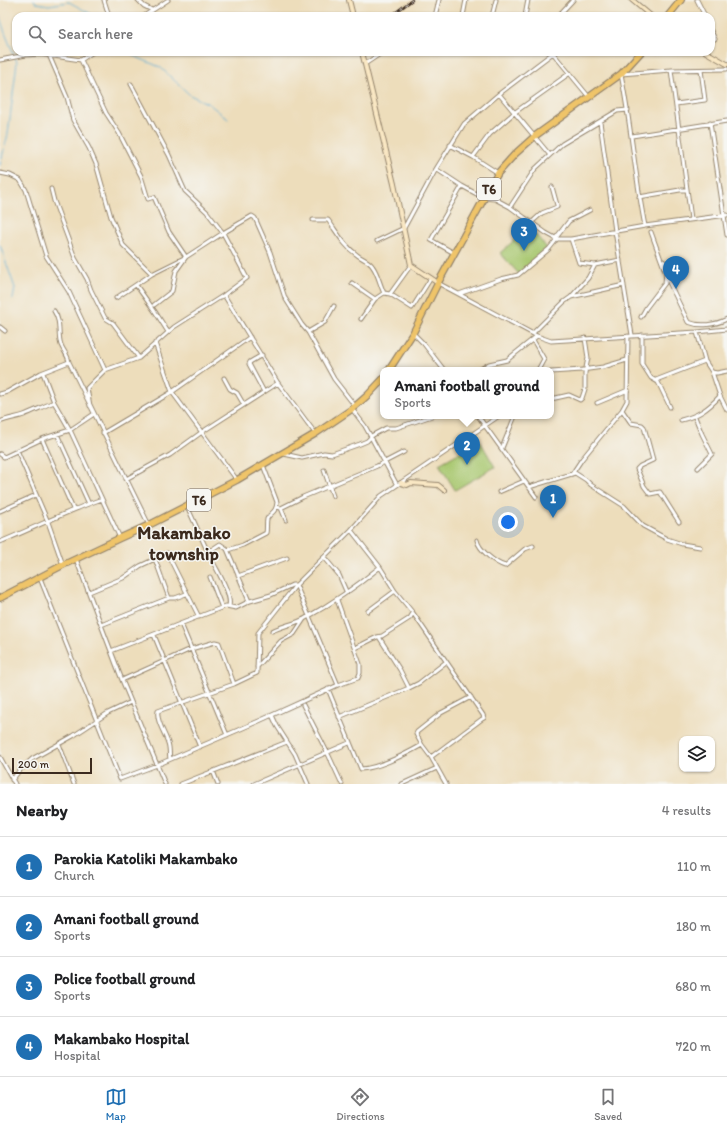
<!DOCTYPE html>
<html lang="en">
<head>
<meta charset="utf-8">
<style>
	body { margin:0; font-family:Itim,sans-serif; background:#f6f6f6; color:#202124 }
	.controls { position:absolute; right:12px; bottom:12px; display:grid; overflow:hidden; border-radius:8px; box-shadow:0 1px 3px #0004 }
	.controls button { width:36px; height:36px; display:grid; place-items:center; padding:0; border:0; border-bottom:1px solid #e0e0e0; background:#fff; color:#202124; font:20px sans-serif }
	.scale { position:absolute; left:12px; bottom:10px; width:80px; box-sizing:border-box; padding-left:4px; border:2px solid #3b2a1e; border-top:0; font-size:11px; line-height:14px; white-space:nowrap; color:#3b2a1e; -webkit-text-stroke:3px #f6f6f2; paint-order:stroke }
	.you { position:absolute; left:508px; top:522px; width:14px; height:14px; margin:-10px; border:3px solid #fff; border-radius:50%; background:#1a73e8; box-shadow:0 0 0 6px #1a73e833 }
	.badge { display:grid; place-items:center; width:26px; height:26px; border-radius:50%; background:#1f6fb2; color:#fff; font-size:13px; font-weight:700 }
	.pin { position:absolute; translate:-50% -33px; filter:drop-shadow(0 1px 2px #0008) }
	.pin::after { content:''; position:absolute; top:21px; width:14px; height:12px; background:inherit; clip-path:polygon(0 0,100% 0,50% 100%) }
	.popup { position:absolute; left:380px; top:367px; width:174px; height:52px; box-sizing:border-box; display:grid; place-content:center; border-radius:8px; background:#fff; filter:drop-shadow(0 1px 3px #0005); font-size:13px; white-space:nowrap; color:#757577 }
	.popup b { font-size:15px; color:#202124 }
	.popup::after { content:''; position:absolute; left:50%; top:100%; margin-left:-8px; border:8px solid transparent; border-top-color:#fff }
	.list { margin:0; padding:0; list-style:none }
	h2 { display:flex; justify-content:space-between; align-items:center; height:52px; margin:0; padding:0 16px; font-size:17px }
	h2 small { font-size:13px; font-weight:400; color:#757577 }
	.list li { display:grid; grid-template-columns:26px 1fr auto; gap:12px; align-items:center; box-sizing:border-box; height:60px; padding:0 16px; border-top:1px solid #e0e0e0 }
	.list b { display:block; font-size:15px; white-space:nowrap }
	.list p { margin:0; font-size:13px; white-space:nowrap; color:#757577 }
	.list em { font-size:13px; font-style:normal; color:#757577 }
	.icon { flex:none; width:22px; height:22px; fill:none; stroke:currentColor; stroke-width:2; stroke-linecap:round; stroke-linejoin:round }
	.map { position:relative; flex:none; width:727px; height:784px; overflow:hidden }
	.search { position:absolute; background:#fff; box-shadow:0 1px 3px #0004; left:12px; right:12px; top:12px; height:44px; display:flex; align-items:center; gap:10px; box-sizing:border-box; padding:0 14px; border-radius:12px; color:#757577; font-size:15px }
	.sheet { height:292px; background:#fff }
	nav { display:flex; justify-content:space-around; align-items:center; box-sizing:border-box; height:56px; border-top:1px solid #e0e0e0; background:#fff; font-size:11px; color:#757577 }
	nav a { display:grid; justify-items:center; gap:2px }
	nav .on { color:#1f6fb2 }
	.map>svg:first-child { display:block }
</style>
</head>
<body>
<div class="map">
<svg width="727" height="784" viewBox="0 0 727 784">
	<rect width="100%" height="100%" fill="#f6f6f2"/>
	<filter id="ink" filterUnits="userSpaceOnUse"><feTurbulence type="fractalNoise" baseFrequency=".025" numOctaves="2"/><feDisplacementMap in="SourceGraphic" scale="8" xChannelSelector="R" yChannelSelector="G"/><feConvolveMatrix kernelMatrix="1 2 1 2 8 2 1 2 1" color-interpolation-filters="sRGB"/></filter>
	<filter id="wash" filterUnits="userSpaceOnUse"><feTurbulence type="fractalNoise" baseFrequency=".012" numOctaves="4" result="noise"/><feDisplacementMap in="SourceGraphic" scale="16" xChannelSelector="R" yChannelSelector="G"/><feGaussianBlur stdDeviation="0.9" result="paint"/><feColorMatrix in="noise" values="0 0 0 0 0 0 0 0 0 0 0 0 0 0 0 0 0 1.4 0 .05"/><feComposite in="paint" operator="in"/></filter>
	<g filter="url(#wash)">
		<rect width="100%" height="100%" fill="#edddbb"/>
		<!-- pitch -->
		<path fill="#a9c870" stroke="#727947" d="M 529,227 L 547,248 L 519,274 L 500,253 Z
			M 480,441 L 495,467 L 455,490 L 439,464 Z"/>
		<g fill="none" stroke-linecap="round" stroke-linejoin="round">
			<!-- stream -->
			<path stroke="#56aad1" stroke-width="1" d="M 34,0 L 36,3 L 49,5 L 69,2 L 95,16
				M 0,17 L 5,33 L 17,62 L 8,134 L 0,165
				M 129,52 L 136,57 L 160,67 L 190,95 L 209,104 L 228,119
				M 0,245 L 15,288 L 13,299"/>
		</g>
	</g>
	<g filter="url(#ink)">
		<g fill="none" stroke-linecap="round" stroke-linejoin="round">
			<!-- street casing -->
			<g stroke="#94846c" stroke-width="5">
				<path id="street" d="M 104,0 L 109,16
					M 138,0 L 144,6 L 152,10
					M 697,0 L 705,16
					M 144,16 L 168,0
					M 435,16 L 439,0
					M 463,16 L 466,0
					M 492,16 L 496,0
					M 525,16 L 528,0
					M 558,16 L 573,0
					M 711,31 L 715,39
					M 552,52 L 589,97
					M 49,55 L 67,97 L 73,120 L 89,148 L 96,164 L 111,217 L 123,245 L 152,274
					M 0,60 L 26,55 L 40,54 L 81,60 L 93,52
					M 81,60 L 106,113 L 119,133 L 141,176 L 148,199 L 154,197 L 169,232 L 186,257 L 176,271 L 172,291 L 154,305
					M 365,64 L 383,52
					M 671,70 L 691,219
					M 499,94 L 549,154
					M 676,104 L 705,100 L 701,70
					M 600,122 L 615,231 L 632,335
					M 710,123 L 727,235
					M 632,136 L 727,121
					M 450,145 L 473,157 L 498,173
					M 473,157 L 490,134 L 514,113 L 570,73
					M 436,169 L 462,186 L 484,198 L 495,199 L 510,207 L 546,233 L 557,239 L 571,239 L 645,226 L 727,215
					M 0,173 L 10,175 L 20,180 L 26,190 L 46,256 L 69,292 L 105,370
					M 51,189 L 54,201 L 75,258 L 87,279 L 91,290 L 105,318 L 113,323 L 139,358
					M 639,197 L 680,190 L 687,190
					M 510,207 L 535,169 L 562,144 L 617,111 L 628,110
					M 313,220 L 328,220 C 337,232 344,246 356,254 C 361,259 369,260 373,267 C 378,274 380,285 384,293
					M 531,223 L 542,213 L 557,207 L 557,205 L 552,187
					M 645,226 C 635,176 631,125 621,74 L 671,70 L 727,69
					M 651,232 L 669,282 L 688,322 C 700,327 715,325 727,319
					M 555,239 L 569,221 L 590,210
					M 571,239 L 579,263 L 595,265
					M 377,241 L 404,228 L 436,169 L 464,124 L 499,94 L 553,53
					M 454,253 L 431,240 L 462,186
					M 663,261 C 673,269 678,272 689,266
					M 352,283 L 375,299
					M 438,283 L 537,336 L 551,341 L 697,332 L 727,329
					M 136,285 L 156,313 L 168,332
					M 390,294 L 411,265
					M 459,294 L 501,279 L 518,275 L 549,249 L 557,239
					M 224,295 L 278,383 L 315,433
					M 571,297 L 588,278 L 595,265 L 620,260
					M 116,298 L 152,274 L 186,257 L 223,233 L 252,216 L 255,218 L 270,252 L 285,298 L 302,325 L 308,332
					M 334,306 L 325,322 L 308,332 L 334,379 L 355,406
					M 641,317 L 646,308 L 665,283 L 666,273
					M 361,319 L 375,299 L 384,293 L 390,294 L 412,308 L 431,278
					M 0,327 L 5,331
					M 697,332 L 705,361 L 712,372 L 720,396 L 727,410
					M 413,333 L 424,344 L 444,370
					M 533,333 L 564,302 L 571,297 L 624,285
					M 642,335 L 642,364 L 651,378 L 658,382 L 670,407
					M 533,340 L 544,359 L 538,370
					M 155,343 L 172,392 L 237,480
					M 262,355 L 250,362 L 249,364 L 264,392
					M 69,362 L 149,525
					M 479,370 L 489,364 L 507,360 L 537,336
					M 551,372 L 582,370 L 603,367 L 627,360
					M 712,372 L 717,373 L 727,371
					M 43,373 L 54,402 L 70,430 L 120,538
					M 224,378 L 230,389 L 237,393 L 244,405
					M 656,380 L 705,361
					M 0,394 L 7,392 L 41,373 L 69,362 C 68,355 64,352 61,345 C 57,333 62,323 54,311
					M 551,399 L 569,395 L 580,400 L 582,398 L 585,389 L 585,373 L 588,358 L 585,338
					M 597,403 L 628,390
					M 90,406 L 87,388 L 105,370 L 139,358 L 174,327 L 224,295 L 247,278 L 223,233 L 207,212 L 185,191 L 169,155 L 131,84
					M 352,409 L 365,426 L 397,485
					M 622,410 L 631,423 L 642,425 L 644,427 L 653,460 L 640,466 L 637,469 L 644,486 L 650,494 L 660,492 L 679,522
					M 478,416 L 536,497
					M 695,417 L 702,434 L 712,454 L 698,468
					M 681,420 C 698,416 708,409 720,396
					M 0,422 C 8,418 16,418 24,415 C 34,411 44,406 54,402
					M 103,433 L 172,392 L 250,337
					M 57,434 L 89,504
					M 42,439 L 73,509
					M 502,448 L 515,416
					M 17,450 L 48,522 L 63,565
					M 0,454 L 4,457 L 42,439 L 70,430 L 94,414
					M 284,454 L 302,458 L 324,453 L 332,454 L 360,444 L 367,441 L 373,435 L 386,428 L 396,428 L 432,416
					M 324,470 L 333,496
					M 572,474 L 582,459 L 622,410 L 627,401 L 628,336
					M 126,479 L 170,455 L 202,432 L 278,383
					M 529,487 L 575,473 L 586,480 L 591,485 L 624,506 L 643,526 L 667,539 L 682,544 L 700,547
					M 499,492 L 524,481
					M 187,506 L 206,548 L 211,550 L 220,544 L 227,549 L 249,601
					M 276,507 L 281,508 L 303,497 L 377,466 L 404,452
					M 281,508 L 286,520
					M 0,511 L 36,495
					M 351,530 L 380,567 L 395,591 L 413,613 L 483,715 L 484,718 L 482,719 L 431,757
					M 477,540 C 479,550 495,563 505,566 L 525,549 L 533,546
					M 0,542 C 34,528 67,511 102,499
					M 228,550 L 243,545 L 266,533 C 267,529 266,524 267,519 C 270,512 276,514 277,502 L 263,465
					M 324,557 L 339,575 L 346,591
					M 76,559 L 122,680 L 165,784
					M 155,559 L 167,553 L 199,617
					M 214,564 C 219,574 232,595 229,606
					M 238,576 L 287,558
					M 210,577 L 222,608
					M 40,578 L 120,779 L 157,765 L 259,721 L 338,685 L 296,585
					M 89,592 L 123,578 L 140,566 L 155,559 L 169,598 L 101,625
					M 169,598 L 175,598 L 186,594
					M 337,600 L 360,664 L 360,673 L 358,678 L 338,685
					M 368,611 L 395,591
					M 181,624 L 227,735
					M 272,631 C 282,626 294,624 304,619 C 331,604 356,587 380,567
					M 154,635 L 200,747
					M 379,637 L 400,670 L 409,688
					M 355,648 L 377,637 L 382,636 L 410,618 L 413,613
					M 111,651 L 226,606 L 236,608 L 250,601 L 271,595 L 292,585 L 296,585
					M 257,667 L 281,641 L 294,634 L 304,619
					M 122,680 L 191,649 L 215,642 L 219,643 L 234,684
					M 328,689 L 361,769 C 379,768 406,754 422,745
					M 303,705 L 329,756 L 342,784
					M 272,715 L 277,726 L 295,754 L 308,784
					M 339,717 L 409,688 L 419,683 L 446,662
					M 59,744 L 74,784
					M 0,757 L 15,784
					M 170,759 C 169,754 170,748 168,743 C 165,733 156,721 158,711 L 234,684 L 257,673 L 258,633 L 296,585 L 351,530 L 381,496 L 499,416
					M 213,771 L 218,784
					M 12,780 L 19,771 L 32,759 L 73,736 L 108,713 L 131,702
					M 181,784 L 287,742
					M 254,784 L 349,743
					M 402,784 L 437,768
					M 446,784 L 431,757 L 422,745 L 416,734 L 417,732 L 441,713 L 471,697"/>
			</g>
			<!-- secondary casing -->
			<g stroke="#94846c" stroke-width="6">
				<path id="secondary" d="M 349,0 L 353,16
					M 632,0 L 651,16
					M 362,52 L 394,184 L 411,265 L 438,283
					M 706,52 L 727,64
					M 401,483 L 407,485 L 411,483 L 438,485 L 444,490"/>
			</g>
			<!-- highway casing -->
			<g stroke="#94846c" stroke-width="8">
				<path id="highway" d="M 668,16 L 681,0
					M 389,370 L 413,333 L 438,283 L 498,173 L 515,154 L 535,136 L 621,74 L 641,52
					M 0,598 L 63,565 L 120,538 L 149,525 L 237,480 L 315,434 L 352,409 L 368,395 L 383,379"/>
			</g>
			<!-- street -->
			<use href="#street" stroke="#fff" stroke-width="3"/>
			<!-- secondary -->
			<use href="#secondary" stroke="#f9e7c3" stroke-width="4"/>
			<!-- highway -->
			<use href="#highway" stroke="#efc469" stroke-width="5.5"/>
			<!-- rail casing -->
			<g stroke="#3b2a1e" stroke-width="2.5">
				<path id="rail" d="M 391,16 L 412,0"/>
			</g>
			<!-- rail -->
			<use href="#rail" stroke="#f6f6f2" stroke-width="1" stroke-dasharray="3" stroke-linecap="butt"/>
		</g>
	</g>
	<g text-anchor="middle" stroke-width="3" stroke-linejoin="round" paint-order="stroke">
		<!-- shield labels -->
		<g fill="#f6f6f2" stroke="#73675e" stroke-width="1">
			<rect x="477" y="178" width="24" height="22" rx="3"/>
			<rect x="187" y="489" width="24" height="22" rx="3"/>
		</g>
		<g font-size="13" font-weight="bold" fill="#3b2a1e">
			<text x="489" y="194">T6</text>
			<text x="199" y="505">T6</text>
		</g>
		<!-- district labels -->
		<g font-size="18" font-weight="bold" fill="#3b2a1e" stroke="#f6f6f2">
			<text x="184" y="539">Makambako<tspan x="184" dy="21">township</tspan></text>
		</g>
	</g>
</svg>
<div class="controls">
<button><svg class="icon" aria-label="layers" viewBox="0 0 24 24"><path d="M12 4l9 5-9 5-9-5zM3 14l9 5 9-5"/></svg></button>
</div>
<div class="scale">200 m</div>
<div class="you"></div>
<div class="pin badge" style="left:553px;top:518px">1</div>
<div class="pin badge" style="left:467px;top:465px">2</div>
<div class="popup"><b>Amani football ground</b>Sports</div>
<div class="pin badge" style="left:524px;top:251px">3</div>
<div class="pin badge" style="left:676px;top:289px">4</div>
<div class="search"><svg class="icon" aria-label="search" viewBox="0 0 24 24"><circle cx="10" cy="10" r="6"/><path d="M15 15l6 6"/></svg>Search here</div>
</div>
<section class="sheet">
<h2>Nearby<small>4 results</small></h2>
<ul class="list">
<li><span class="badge">1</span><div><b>Parokia Katoliki Makambako</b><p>Church</p></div><em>110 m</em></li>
<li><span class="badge">2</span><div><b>Amani football ground</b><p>Sports</p></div><em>180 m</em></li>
<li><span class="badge">3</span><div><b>Police football ground</b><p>Sports</p></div><em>680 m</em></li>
<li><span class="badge">4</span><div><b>Makambako Hospital</b><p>Hospital</p></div><em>720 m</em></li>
</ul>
</section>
<nav>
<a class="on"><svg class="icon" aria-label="map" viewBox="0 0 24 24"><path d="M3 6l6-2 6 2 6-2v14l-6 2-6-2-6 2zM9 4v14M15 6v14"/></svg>Map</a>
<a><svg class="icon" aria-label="directions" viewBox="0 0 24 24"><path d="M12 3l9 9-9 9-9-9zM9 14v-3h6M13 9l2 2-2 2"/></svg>Directions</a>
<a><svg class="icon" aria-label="saved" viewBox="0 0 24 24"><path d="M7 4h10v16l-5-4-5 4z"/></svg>Saved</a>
</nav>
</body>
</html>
